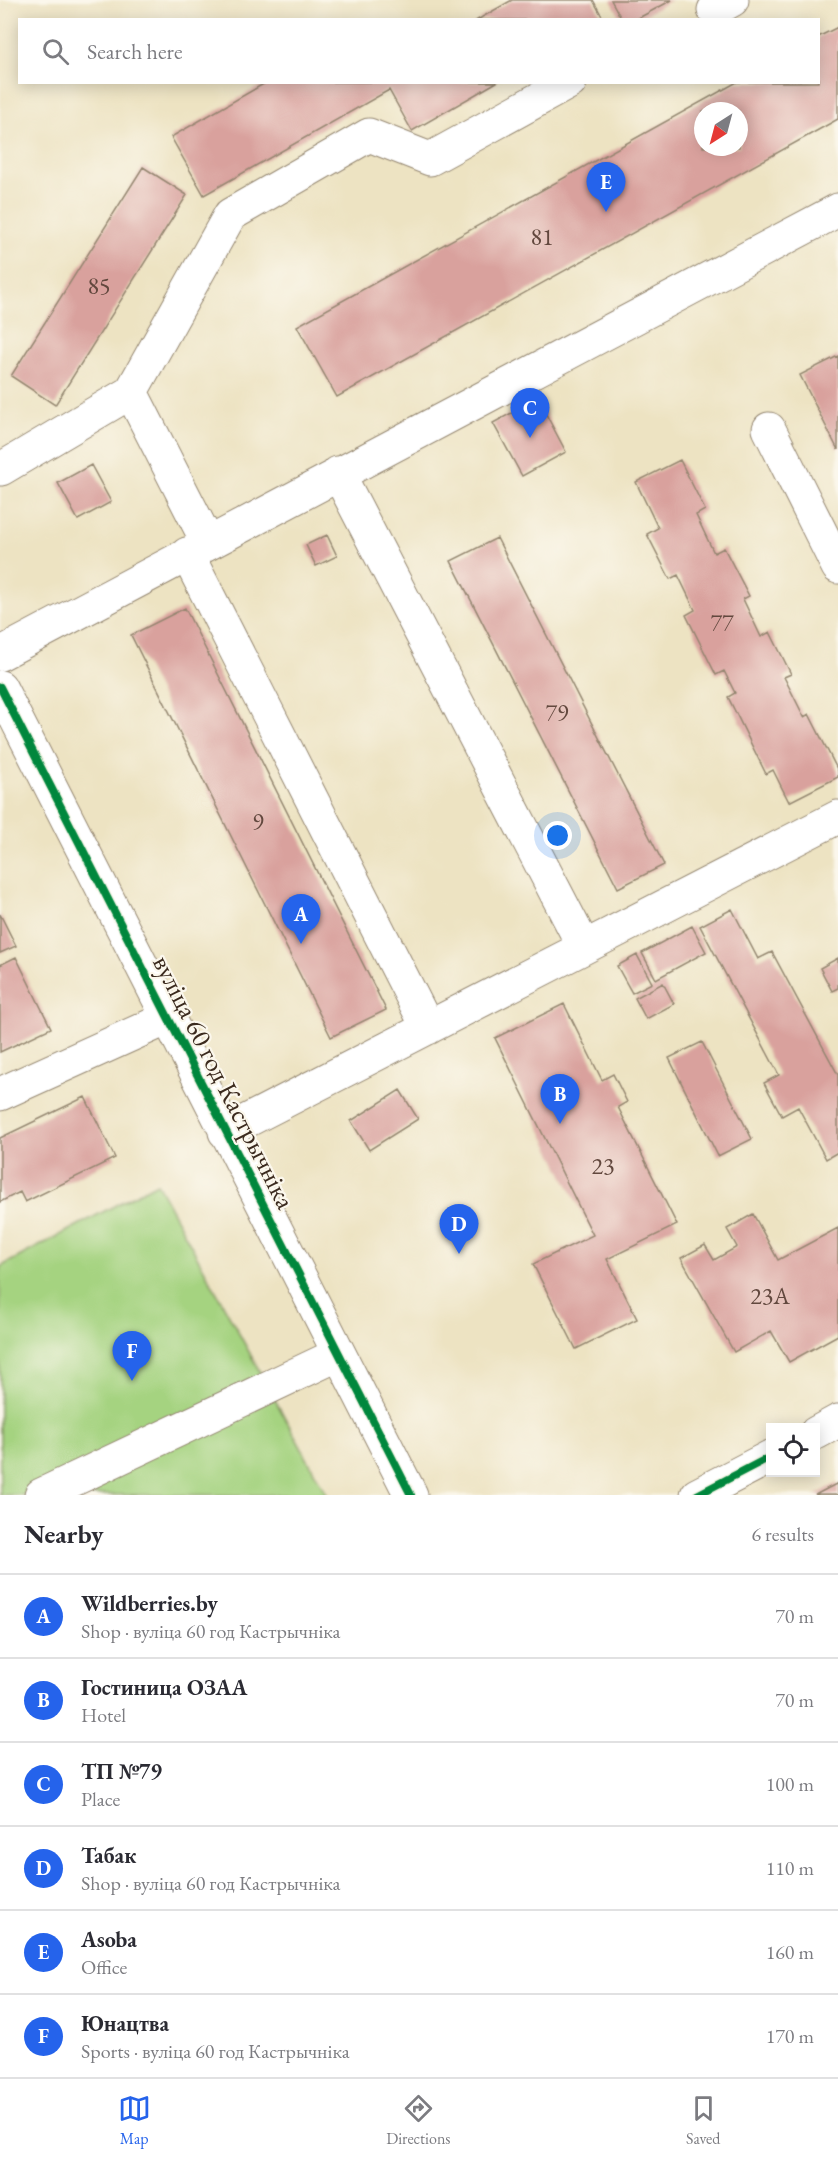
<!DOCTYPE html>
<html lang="en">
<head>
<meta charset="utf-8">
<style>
	body { margin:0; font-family:"EB Garamond",serif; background:#f2f2f3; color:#2b2b33 }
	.controls { position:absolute; right:18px; bottom:18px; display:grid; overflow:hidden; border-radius:0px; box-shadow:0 3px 15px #0003 }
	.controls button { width:54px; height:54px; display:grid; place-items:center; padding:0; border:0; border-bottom:2px solid #e1e1e2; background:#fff; color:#2b2b33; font:30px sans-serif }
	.compass { position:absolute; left:694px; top:102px; width:54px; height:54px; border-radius:50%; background:#fff; box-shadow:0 3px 15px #0003; rotate:216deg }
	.you { position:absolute; left:558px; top:836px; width:21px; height:21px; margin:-15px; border:4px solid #fff; border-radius:50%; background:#1a73e8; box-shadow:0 0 0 9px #1a73e833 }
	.badge { display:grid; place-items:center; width:39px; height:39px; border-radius:50%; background:#2563eb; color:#fff; font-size:20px; font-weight:700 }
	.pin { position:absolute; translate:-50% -50px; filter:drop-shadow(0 2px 3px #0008) }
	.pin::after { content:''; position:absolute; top:32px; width:21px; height:18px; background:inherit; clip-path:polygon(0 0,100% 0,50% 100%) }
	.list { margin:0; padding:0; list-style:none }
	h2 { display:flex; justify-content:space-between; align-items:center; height:78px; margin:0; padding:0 24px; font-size:26px }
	h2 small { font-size:20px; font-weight:400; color:#7c7c81 }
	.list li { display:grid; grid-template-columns:39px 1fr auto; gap:18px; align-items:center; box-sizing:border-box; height:84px; padding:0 24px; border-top:2px solid #e1e1e2 }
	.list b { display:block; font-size:22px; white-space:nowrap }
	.list p { margin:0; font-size:20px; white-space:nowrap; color:#7c7c81 }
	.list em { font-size:20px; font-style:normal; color:#7c7c81 }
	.icon { flex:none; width:33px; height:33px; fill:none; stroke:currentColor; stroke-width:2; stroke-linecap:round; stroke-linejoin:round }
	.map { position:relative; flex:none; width:838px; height:1495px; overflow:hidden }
	.search { position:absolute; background:#fff; box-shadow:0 3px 15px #0003; left:18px; right:18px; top:18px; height:66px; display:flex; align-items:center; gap:15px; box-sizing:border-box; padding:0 21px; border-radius:0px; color:#7c7c81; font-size:22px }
	.sheet { height:582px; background:#fff }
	nav { display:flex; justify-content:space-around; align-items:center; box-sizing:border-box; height:84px; border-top:2px solid #e1e1e2; background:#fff; font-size:16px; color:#7c7c81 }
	nav a { display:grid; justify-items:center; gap:3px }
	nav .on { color:#2563eb }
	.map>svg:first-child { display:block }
</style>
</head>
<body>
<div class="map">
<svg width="838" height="1495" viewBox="0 0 838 1495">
	<rect width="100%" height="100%" fill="#fbf7ec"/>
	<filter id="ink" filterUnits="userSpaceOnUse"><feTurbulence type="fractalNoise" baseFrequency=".0167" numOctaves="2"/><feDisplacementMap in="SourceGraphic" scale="12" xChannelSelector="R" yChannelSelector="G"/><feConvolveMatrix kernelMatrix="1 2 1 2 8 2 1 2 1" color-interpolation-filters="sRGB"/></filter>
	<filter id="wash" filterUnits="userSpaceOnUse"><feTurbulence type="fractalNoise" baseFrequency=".008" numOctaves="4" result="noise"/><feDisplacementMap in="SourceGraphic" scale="24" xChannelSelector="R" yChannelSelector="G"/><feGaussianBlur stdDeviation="1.35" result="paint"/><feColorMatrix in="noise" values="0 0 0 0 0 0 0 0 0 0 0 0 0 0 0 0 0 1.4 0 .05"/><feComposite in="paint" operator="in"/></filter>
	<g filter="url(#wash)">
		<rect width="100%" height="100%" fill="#ede3c2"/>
		<!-- green -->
		<path fill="#a5d380" stroke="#707e4f" stroke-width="1.5" d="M 157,1183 L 327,1495 L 0,1495 L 0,1267 Z"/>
		<g id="blocks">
			<!-- building -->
			<path fill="#d9a19d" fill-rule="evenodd" d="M 512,0 L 593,0 L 604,20 L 477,20 Z
				M 611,0 L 672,0 L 635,20 L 622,20 Z
				M 838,27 L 838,119 L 337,397 L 297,326 L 737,82 L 818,82 L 818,37 ZM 703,111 L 739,111 L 739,147 L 703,147 Z
				M 267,82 L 497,82 L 412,131 L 389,90 L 204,195 L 171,137 Z
				M 143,167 L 187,195 L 55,405 L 11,376 Z
				M 838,356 L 838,450 L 800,375 Z
				M 538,399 L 566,452 L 522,476 L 493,423 Z
				M 680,460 L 705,510 L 696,515 L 714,553 L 724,548 L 749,596 L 743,599 L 761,637 L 770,632 L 791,674 L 784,677 L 804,717 L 809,714 L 838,771 L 838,777 L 789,802 L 773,770 L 766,774 L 728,697 L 735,693 L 724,671 L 716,675 L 686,615 L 695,610 L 678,575 L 670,579 L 647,534 L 658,528 L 636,482 Z
				M 91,465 L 111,502 L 78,520 L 58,483 Z
				M 327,535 L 337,556 L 316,566 L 306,545 Z
				M 497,538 L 664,865 L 618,888 L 451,561 Z
				M 185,608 L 386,1010 L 331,1037 L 131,635 Z
				M 732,909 L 758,959 L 772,952 L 838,1075 L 838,1152 L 826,1159 L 798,1107 L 782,1116 L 764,1083 L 779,1075 L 700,926 Z
				M 0,914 L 16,946 L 0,953 Z
				M 692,926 L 706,952 L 656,979 L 642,953 Z
				M 637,955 L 652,983 L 632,993 L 617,966 Z
				M 16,957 L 51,1028 L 0,1052 L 0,965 Z
				M 838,958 L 838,988 L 832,991 L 820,968 Z
				M 663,983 L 674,1004 L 646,1019 L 635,998 Z
				M 564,1004 L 602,1080 L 613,1074 L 627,1102 L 618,1107 L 677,1225 L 607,1259 L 637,1319 L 576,1349 L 533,1264 L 593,1235 L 495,1038 Z
				M 702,1042 L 752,1139 L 718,1156 L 669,1058 Z
				M 400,1090 L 418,1119 L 369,1150 L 351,1121 Z
				M 85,1097 L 115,1158 L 25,1202 L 20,1192 L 0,1202 L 0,1138 Z
				M 753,1214 L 778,1260 L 838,1228 L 838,1335 L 789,1362 L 771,1331 L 734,1352 L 681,1258 L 705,1245 L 714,1260 L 737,1247 L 727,1229 Z
				M 838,1483 L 838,1495 L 815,1495 Z"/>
		</g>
	</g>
	<g filter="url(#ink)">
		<use href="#blocks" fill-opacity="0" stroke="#948670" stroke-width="1.5"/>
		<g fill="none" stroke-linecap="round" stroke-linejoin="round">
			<!-- minor casing -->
			<g stroke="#948670" stroke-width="35">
				<path id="minor" d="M 714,10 L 732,0
					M 769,429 L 838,567
					M 1,469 L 131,392
					M 338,473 L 584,947
					M 208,543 L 131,392 L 230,215 L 369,135 L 430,159 L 570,82
					M 187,554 L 428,1028
					M 0,654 L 838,210
					M 0,687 L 411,1495
					M 0,1094 L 168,1018
					M 225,1132 L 838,817
					M 816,1433 L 838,1421
					M 41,1495 L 339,1354
					M 697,1495 L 770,1457"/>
			</g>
			<!-- minor -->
			<use href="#minor" stroke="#fff" stroke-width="33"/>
			<!-- cycleway casing -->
			<g stroke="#fbf7ec" stroke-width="11">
				<path id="cycleway" d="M 0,687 L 411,1495
					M 697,1495 L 770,1457"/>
			</g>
			<!-- cycleway -->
			<use href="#cycleway" stroke="#00873e" stroke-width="8"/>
		</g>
	</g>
	<g text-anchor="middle" stroke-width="4.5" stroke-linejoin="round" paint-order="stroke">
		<!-- number labels -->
		<g font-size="24" fill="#62483e">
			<text x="542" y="245">81</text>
			<text x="99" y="294">85</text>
			<text x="722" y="631">77</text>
			<text x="557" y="721">79</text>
			<text x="258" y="830">9</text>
			<text x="603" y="1174">23</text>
			<text x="770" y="1304">23А</text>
		</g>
		<!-- street labels -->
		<g font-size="27" fill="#3b2a1e" stroke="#fbf7ec">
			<text transform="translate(224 1082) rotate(63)" y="9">вуліца 60 год Кастрычніка</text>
		</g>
	</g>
</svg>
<div class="controls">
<button><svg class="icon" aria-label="locate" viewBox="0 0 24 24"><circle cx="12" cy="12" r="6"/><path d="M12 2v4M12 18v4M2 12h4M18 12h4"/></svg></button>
</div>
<svg class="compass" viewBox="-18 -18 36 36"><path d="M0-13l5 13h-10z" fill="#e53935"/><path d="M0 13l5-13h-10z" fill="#7c7c81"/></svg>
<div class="you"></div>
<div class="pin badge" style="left:301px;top:944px">A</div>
<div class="pin badge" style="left:560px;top:1124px">B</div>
<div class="pin badge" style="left:530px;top:438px">C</div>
<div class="pin badge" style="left:459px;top:1254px">D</div>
<div class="pin badge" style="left:606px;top:212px">E</div>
<div class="pin badge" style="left:132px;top:1381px">F</div>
<div class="search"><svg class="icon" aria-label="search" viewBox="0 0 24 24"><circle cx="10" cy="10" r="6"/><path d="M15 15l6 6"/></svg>Search here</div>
</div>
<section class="sheet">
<h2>Nearby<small>6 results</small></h2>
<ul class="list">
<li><span class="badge">A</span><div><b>Wildberries.by</b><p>Shop · вуліца 60 год Кастрычніка</p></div><em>70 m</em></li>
<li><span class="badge">B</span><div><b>Гостиница ОЗАА</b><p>Hotel</p></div><em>70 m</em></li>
<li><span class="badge">C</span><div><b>ТП №79</b><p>Place</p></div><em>100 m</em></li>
<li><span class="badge">D</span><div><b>Табак</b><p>Shop · вуліца 60 год Кастрычніка</p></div><em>110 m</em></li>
<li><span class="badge">E</span><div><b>Asoba</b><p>Office</p></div><em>160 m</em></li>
<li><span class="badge">F</span><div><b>Юнацтва</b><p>Sports · вуліца 60 год Кастрычніка</p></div><em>170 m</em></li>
</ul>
</section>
<nav>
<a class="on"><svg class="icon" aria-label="map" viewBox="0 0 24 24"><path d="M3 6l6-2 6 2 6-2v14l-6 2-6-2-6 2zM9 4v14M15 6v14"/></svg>Map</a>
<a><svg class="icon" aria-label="directions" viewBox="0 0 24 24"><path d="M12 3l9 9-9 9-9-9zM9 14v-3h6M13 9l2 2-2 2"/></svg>Directions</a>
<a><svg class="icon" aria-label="saved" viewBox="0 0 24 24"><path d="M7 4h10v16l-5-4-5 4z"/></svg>Saved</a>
</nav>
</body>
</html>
